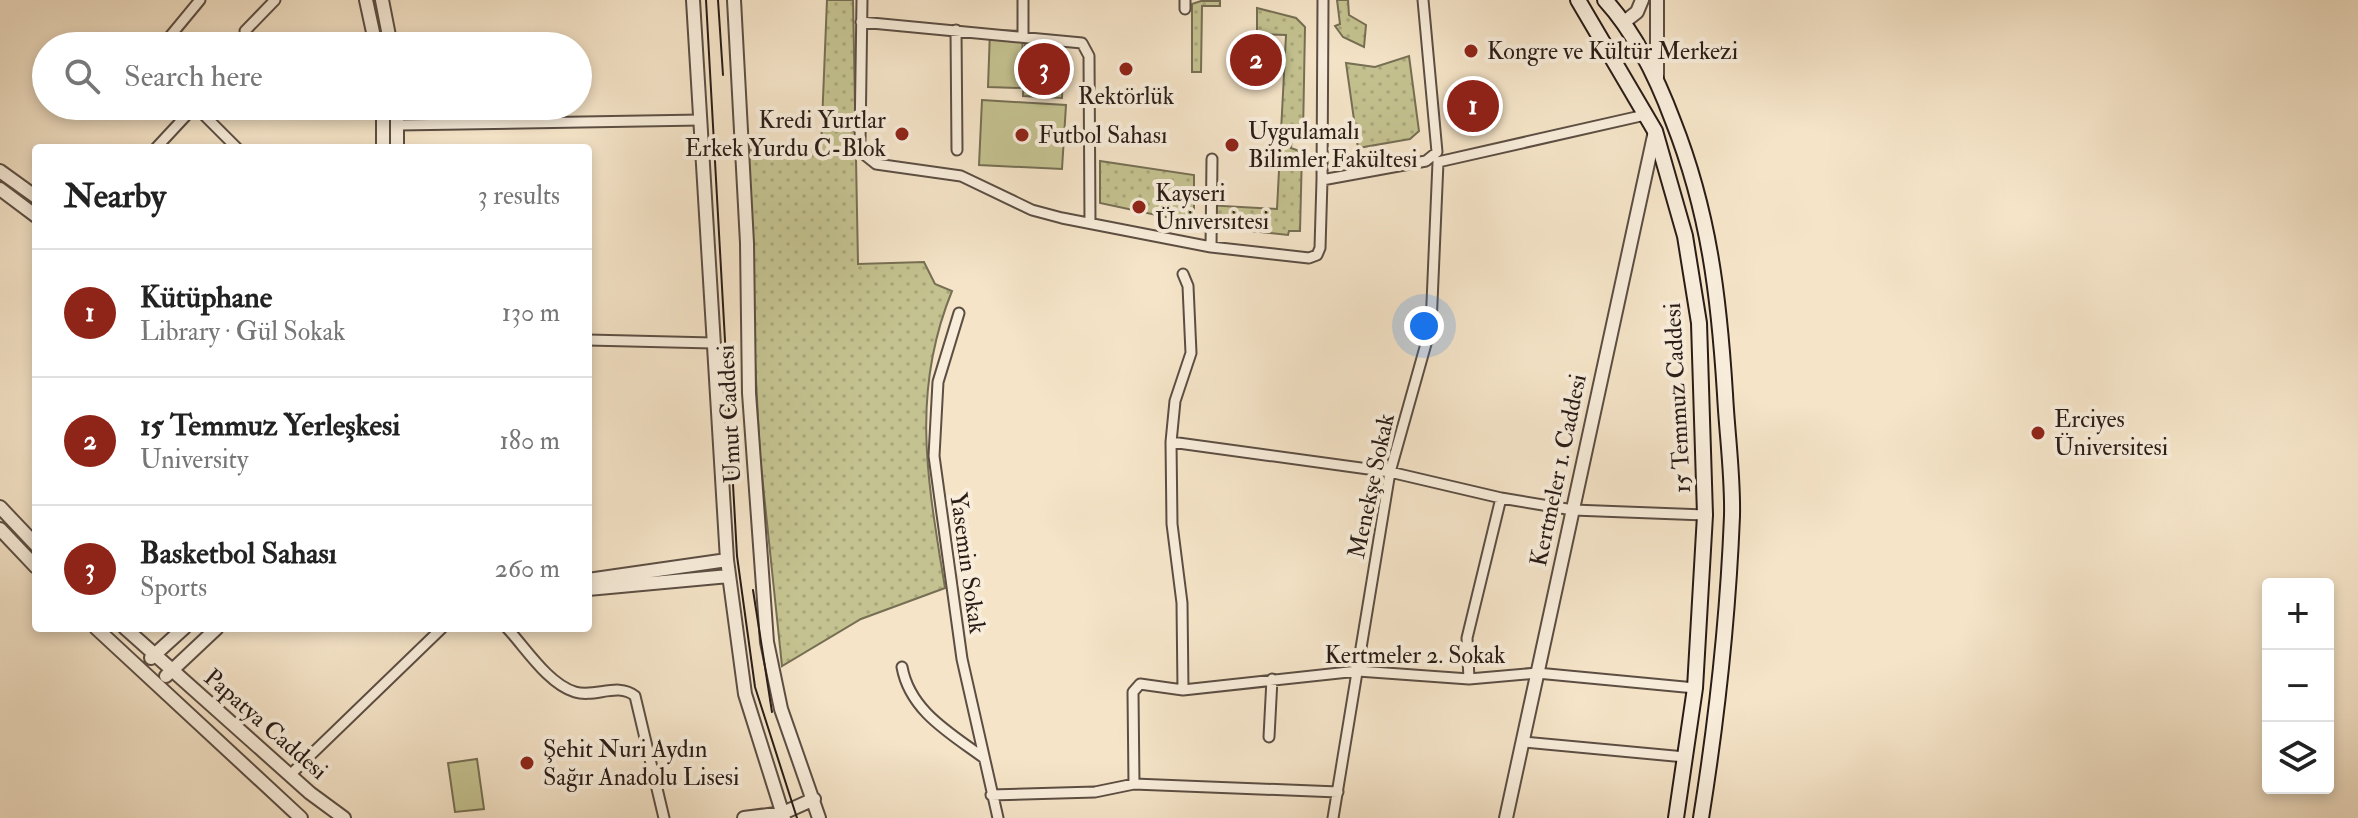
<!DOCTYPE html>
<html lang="en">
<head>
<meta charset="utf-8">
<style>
	body { margin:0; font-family:"IM FELL Double Pica",serif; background:#f6f6f6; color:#222 }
	.controls { position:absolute; right:24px; bottom:24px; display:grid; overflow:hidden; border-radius:8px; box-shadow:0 4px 12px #0003 }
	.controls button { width:72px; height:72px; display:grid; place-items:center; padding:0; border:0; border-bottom:2px solid #e0e0e0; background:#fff; color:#222; font:40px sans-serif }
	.you { position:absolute; left:1424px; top:326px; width:28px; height:28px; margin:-20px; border:6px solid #fff; border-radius:50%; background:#1a73e8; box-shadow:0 0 0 12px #1a73e833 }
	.badge { display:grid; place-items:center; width:52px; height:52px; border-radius:50%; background:#8f2418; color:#fff; font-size:26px; font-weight:700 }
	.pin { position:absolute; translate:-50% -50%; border:4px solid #fff; box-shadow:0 2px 8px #0006 }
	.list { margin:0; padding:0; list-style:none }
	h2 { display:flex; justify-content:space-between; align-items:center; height:104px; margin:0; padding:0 32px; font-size:34px }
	h2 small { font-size:26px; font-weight:400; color:#767676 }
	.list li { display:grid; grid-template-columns:52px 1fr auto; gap:24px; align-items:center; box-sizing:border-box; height:128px; padding:0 32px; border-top:2px solid #e0e0e0 }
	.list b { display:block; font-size:30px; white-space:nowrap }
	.list p { margin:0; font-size:26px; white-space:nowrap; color:#767676 }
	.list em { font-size:26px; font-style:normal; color:#767676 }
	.icon { flex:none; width:44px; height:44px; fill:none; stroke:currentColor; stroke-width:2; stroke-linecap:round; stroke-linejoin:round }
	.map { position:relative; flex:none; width:2358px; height:818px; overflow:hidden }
	.search { position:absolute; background:#fff; box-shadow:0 4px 12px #0003; left:32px; top:32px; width:560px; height:88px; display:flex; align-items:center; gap:20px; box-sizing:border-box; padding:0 28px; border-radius:44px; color:#767676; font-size:30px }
	.panel { position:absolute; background:#fff; box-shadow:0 4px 12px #0003; left:32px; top:144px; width:560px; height:488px; border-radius:8px }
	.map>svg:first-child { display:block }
</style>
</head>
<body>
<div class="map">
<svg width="2358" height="818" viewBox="0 0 2358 818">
	<defs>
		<pattern id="grass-dots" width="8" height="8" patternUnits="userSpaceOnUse" patternTransform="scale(2)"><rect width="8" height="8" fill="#c4c290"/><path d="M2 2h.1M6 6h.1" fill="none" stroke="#a8a67b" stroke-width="1.8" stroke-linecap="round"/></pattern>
	</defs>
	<rect width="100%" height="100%" fill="#f5e4c8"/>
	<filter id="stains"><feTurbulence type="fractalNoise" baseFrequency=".0025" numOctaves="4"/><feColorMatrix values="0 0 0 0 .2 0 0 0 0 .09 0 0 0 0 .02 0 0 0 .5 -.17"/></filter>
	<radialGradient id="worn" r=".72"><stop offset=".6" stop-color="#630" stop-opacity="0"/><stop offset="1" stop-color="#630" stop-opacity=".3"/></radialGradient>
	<!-- grass -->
	<path fill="url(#grass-dots)" stroke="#766f54" stroke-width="2" d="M 827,0 L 853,0 L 858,264 L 924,262 L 935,284 L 952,291 C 910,394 928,482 945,588 L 861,619 L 782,666 L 760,456 L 744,150 L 821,148 Z
		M 1337,0 L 1348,0 L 1349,15 L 1366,25 L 1364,47 L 1343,37 L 1335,26 L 1340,24 Z
		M 1201,1 L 1220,1 L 1220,6 L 1202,6 L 1201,72 L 1192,72 L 1192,4 Z
		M 1257,8 L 1296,18 L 1305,27 L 1303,135 L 1292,138 L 1291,148 L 1302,152 L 1300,231 L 1289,231 L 1288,235 L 1214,227 L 1206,205 L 1277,209 L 1286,35 L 1257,34 Z
		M 1409,56 L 1419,131 L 1410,139 L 1358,148 L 1346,63 L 1375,67 Z
		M 1100,161 L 1194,175 L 1194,223 L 1100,203 Z"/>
	<!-- pitch -->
	<path fill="#c4c290" stroke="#766f54" stroke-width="2" d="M 990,30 L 1023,31 L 1021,88 L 988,87 Z
		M 1025,41 L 1064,42 L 1062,98 L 1023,96 Z
		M 982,100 L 1066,105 L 1062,169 L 979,165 Z
		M 477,759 L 484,809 L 455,812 L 448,763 Z"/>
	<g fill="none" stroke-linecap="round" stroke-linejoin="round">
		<!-- minor casing -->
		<g stroke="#5c4e43" stroke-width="13">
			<path id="minor" d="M 862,0 L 860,142 L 866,156 L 876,164 L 961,176 L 1032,210 L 1062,218 L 1211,247 L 1309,258 L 1317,255 L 1320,248 L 1322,180
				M 1323,0 L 1322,180 L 1426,161 L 1437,152 L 1423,0
				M 1185,9 L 1185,0
				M 861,22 L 1082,43 L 1089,56 L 1090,222
				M 956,30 L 957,150
				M 245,31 L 275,0
				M 1023,36 L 1023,0
				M 162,46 L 200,0
				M 195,106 L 237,148
				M 398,125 L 701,120
				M 156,148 L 195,106
				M 1211,247 L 1212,159
				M 959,313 L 938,382 L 934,456 L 962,659 L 998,818
				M 588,340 L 713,343
				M 1171,442 L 1390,472 L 1501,498 L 1573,510 L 1705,515
				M 507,628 C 525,647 548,684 575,692 C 595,698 618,682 635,696 L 664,818
				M 902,667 C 910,711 950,733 984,758
				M 1469,679 L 1467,638 L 1501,498
				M 1183,690 L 1182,603 L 1172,524 L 1171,442 L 1175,401 L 1191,353 L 1188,286 L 1183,274
				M 1269,737 L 1272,679
				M 1523,742 L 1685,757
				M 290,775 L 442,628
				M 1134,784 L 1133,692 L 1140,684 L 1183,690 L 1358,671 L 1469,679 L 1537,673 L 1695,688
				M 991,795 L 1095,792 L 1134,784 L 1338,792
				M 1333,818 L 1390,472 L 1431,326 L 1438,162 L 1645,115"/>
		</g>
		<!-- tertiary casing -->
		<g stroke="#5c4e43" stroke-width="16">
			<path id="tertiary" d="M 366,0 L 376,46
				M 382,0 L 391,46
				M 693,0 L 727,560 L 745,694 L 784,818
				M 734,0 L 747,243 L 749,393 L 767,642 L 781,709 L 819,818
				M 1657,0 L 1657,80
				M 1623,23 L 1637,12 L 1642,0
				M 383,148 L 383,106
				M 397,148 L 397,106
				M 0,171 L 36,197
				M 0,189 L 36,216
				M 0,507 L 36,545
				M 0,529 L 36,567
				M 588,580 L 727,560
				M 588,589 L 729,576
				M 96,628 L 301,818
				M 125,628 L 310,793 L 344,818
				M 151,658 L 184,628
				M 166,676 L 217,628
				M 744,818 L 783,813 L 814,799
				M 1506,818 L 1655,131"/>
		</g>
		<!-- secondary casing -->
		<g stroke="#291c17" stroke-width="18">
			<path id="secondary" d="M 1578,0 L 1655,131 L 1685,236 L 1699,323 L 1705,515 L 1695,688 L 1676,818
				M 1605,0 C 1636,34 1657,78 1673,121 C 1709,212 1719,297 1725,394 C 1727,434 1733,476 1732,516 C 1728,617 1717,718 1701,818"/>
		</g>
		<!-- minor -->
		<use href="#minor" stroke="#f8eddb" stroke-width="9"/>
		<!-- tertiary -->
		<use href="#tertiary" stroke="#f8eddb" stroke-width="12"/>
		<!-- secondary -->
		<use href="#secondary" stroke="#f8eddb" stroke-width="14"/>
		<!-- tram -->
		<path stroke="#291c17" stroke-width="2" d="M 706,0 L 737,556 L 755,687 L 797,818
			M 718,0 L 723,75
			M 753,590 L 772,712"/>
	</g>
	<!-- markers -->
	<g fill="#8f2418" stroke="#f8eddb" stroke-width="3">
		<circle cx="1471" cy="51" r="8"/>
		<circle cx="1126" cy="69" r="8"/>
		<circle cx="902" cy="134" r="8"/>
		<circle cx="1022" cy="135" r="8"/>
		<circle cx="1232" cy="145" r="8"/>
		<circle cx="1139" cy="207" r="8"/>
		<circle cx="2038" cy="433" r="8"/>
		<circle cx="527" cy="763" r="8"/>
	</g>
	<g text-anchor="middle" stroke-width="8" stroke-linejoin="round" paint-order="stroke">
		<!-- poi labels -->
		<g font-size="24" fill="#291c17" stroke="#f8eddb" text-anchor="start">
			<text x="1487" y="59">Kongre ve Kültür Merkezi</text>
			<text x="1126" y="104" text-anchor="middle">Rektörlük</text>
			<text x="886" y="128" text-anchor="end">Kredi Yurtlar<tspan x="886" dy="28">Erkek Yurdu C-Blok</tspan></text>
			<text x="1248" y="139">Uygulamalı<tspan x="1248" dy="28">Bilimler Fakültesi</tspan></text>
			<text x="1038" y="143">Futbol Sahası</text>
			<text x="1155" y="201">Kayseri<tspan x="1155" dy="28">Üniversitesi</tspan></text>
			<text x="2054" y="427">Erciyes<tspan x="2054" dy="28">Üniversitesi</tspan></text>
			<text x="543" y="757">Şehit Nuri Aydın<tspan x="543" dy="28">Sağır Anadolu Lisesi</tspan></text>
		</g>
		<!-- street labels -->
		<g font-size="24" fill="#291c17" stroke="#f8eddb">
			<text transform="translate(1677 398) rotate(-93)" y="8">15 Temmuz Caddesi</text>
			<text transform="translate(729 414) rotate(-93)" y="8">Umut Caddesi</text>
			<text transform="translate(1558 470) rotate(-78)" y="8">Kertmeler 1. Caddesi</text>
			<text transform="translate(1371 486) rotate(-78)" y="8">Menekşe Sokak</text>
			<text transform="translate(968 563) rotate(82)" y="8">Yasemin Sokak</text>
			<text x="1415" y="663">Kertmeler 2. Sokak</text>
			<text transform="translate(266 724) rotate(41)" y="8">Papatya Caddesi</text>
		</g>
	</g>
	<rect width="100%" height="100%" filter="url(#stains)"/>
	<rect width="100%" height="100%" fill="url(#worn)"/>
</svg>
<div class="controls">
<button>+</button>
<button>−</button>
<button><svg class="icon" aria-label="layers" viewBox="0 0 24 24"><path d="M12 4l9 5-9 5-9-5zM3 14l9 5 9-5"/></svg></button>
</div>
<div class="you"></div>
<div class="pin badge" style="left:1473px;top:106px">1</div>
<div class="pin badge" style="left:1256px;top:60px">2</div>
<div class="pin badge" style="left:1044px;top:69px">3</div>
<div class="search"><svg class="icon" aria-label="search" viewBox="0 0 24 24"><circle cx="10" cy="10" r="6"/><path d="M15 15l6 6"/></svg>Search here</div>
<section class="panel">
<h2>Nearby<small>3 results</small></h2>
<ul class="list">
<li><span class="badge">1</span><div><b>Kütüphane</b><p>Library · Gül Sokak</p></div><em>130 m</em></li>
<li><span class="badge">2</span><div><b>15 Temmuz Yerleşkesi</b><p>University</p></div><em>180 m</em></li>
<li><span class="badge">3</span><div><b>Basketbol Sahası</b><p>Sports</p></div><em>260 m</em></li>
</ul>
</section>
</div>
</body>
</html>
